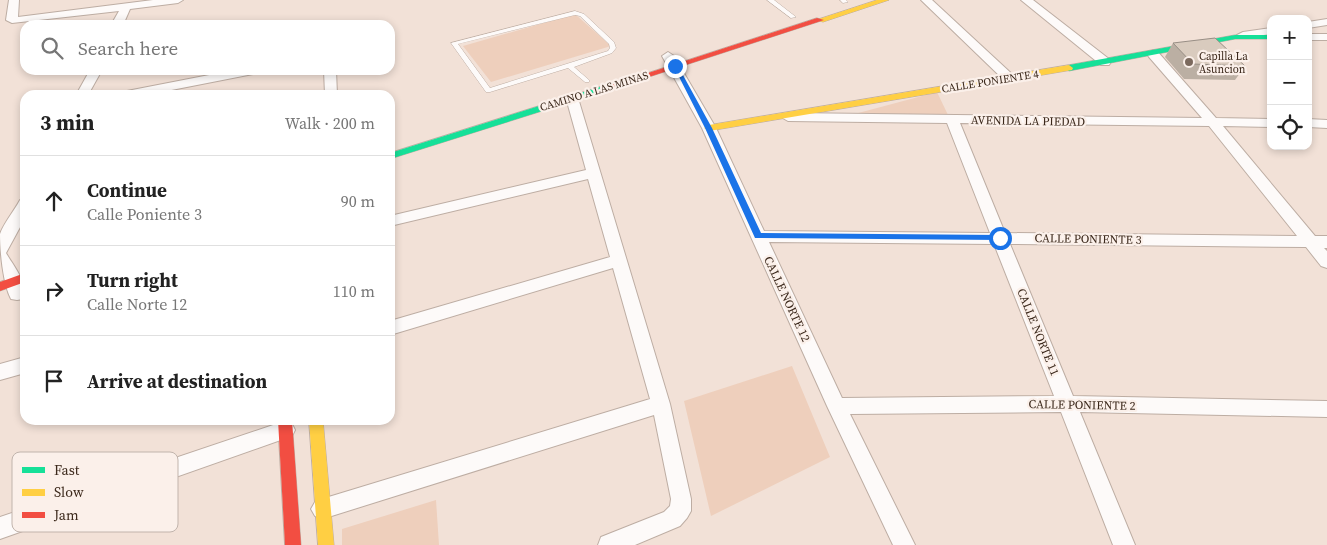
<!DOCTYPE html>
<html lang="en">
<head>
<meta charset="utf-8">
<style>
	body { margin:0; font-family:"Source Serif 4",serif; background:#f6f6f6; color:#222 }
	.controls { position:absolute; right:15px; top:15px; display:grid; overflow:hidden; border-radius:10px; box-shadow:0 2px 8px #0003 }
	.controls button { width:45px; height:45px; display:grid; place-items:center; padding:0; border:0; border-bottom:1px solid #e0e0e0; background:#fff; color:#222; font:25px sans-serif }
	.stop { position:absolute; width:15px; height:15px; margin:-11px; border:4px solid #1a73e8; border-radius:50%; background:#fff }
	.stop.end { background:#1a73e8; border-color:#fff; box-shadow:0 1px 5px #0008 }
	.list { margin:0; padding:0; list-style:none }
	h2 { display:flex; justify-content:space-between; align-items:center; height:65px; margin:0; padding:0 20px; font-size:21px }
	h2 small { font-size:16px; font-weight:400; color:#767676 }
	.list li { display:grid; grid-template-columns:32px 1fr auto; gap:15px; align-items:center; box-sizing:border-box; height:90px; padding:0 20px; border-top:1px solid #e0e0e0 }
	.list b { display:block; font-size:19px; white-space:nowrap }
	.list p { margin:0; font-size:16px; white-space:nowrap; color:#767676 }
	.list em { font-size:16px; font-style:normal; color:#767676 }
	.icon { flex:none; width:28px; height:28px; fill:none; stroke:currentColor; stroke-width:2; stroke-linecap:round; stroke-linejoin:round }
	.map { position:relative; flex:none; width:1327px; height:545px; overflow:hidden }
	.search { position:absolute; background:#fff; box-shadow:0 2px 8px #0003; left:20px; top:20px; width:375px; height:55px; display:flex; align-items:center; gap:12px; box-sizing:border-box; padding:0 18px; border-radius:15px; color:#767676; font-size:19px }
	.panel { position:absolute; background:#fff; box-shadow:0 2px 8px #0003; left:20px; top:90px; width:375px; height:335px; border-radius:15px }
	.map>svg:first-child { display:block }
</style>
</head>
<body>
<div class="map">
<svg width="1327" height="545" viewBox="0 0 1327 545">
	<rect width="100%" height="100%" fill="#f2e1d7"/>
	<!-- green -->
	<path fill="#eecfbc" d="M 575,14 L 611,46 L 491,82 L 463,46 Z
		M 937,92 L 948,115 L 847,116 Z
		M 792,366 L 830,457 L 711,516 L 684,401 Z
		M 436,500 L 439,545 L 342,545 L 342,529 Z"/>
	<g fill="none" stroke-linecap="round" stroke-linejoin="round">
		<!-- lane casing -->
		<g stroke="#bdada3" stroke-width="1">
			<path id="lane" d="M 767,0 L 774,0 L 796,17 L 791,18 Z
				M 840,0 L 846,0 L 848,2 L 843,3 Z
				M 575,11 L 584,14 L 614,42 L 616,48 L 612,53 L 574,67 L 589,80 L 589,82 L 585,82 L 568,68 L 490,92 L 486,92 L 451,43 ZM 575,15 L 580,16 L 609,44 L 610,48 L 608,51 L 490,88 L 458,44 Z"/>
		</g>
		<!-- street casing -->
		<g stroke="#bdada3" stroke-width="2">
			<path id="street" d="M 9,0 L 19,0 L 18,17 L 153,0 L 183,0 L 178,3 L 130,9 L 123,25 L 111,25 L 119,11 L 12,23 L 6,20 Z
				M 921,0 L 932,0 L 1013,75 L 1015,78 L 1013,81 L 1005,81 Z
				M 1021,0 L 1033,0 L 1109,59 L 1111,62 L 1109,65 L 1101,65 Z
				M 1327,19 L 1327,25 L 1308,28 L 1308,22 Z
				M 1271,28 L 1271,34 L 1243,38 L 1237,35 L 1243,32 Z
				M 1308,34 L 1327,34 L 1327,40 L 1308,40 Z
				M 1153,50 L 1157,51 L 1216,118 L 1271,119 L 1271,127 L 1223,126 L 1315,236 L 1327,236 L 1327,248 L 1324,248 L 1327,251 L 1327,268 L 1321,266 L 1306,247 L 1010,244 L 1073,396 L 1327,401 L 1327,417 L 1080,412 L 1135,545 L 1113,545 L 1061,412 L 850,414 L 915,545 L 893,545 L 827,406 L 702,128 L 662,56 L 668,52 L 674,56 L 716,128 L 764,231 L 990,233 L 947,123 L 788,121 L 781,117 L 788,113 L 1202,118 L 1149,57 L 1147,54 ZM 960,123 L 1209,126 L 1297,236 L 1005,233 ZM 769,242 L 994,244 L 1054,396 L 842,398 Z
				M 90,70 L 102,70 L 88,95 L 76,95 Z
				M 235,70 L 259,70 L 253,74 L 146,95 L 121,95 L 127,91 Z
				M 324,70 L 336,70 L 337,95 L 325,95 Z
				M 572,94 L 578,98 L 670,404 L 691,499 L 691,511 L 687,518 L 680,526 L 635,545 L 598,545 L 601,537 L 664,512 L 670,506 L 671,499 L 654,415 L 322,519 L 315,516 L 311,509 L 315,502 L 322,499 L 650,399 L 613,268 L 390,335 L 390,321 L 610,257 L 588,179 L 390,226 L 390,216 L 586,170 L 566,98 Z
				M 1308,119 L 1327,120 L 1327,128 L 1308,127 Z
				M 25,199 L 25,218 L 6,253 C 12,264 30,285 23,299 L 17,300 L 11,299 C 3,284 0,251 0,234 C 4,223 14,211 20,200 Z
				M 25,357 L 25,373 L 0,380 L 0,364 Z
				M 285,421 L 292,424 L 295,430 L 292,436 L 0,539 L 0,517 Z"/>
		</g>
		<!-- fast casing -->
		<g stroke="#bdada3" stroke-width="1">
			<path id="fast" d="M 1235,35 L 1271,35 L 1271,39 L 1235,39 L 1069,71 L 1065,68 L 1069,65 Z
				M 609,84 L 613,87 L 612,89 L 390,159 L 390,153 Z"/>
		</g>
		<!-- slow casing -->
		<g stroke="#bdada3" stroke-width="1">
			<path id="slow" d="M 877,0 L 889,0 L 823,22 L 816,20 Z
				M 1069,65 L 1073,68 L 1072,70 L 709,131 L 704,128 L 709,125 Z
				M 309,420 L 323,420 L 334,545 L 318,545 Z"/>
		</g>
		<!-- jam casing -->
		<g stroke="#bdada3" stroke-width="1">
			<path id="jam" d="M 817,18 L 824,20 L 612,89 L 609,90 L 605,87 Z
				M 25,273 L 25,282 L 0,291 L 0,282 Z
				M 278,420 L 292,420 L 301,545 L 285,545 Z"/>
		</g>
		<!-- lane -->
		<use href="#lane" fill="#fdfaf9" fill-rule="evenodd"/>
		<!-- street -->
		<use href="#street" fill="#fdfaf9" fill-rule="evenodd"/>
		<!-- fast -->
		<use href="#fast" fill="#16e098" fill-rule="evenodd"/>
		<!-- slow -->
		<use href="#slow" fill="#ffcf43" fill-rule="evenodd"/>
		<!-- jam -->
		<use href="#jam" fill="#f24e42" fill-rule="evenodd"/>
	</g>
	<!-- wall -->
	<path fill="#bbafa3" d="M 1173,43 L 1245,66 L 1235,80 L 1184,79 L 1165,57 Z"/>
	<!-- building -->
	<path fill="#d9cbbe" stroke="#988e85" d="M 1215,38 L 1245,66 L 1193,64 L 1173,43 Z"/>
	<!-- route -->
	<path fill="#1a73e8" d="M 673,65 L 678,66 L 712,128 L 761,233 L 1000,235 L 1004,238 L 1000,240 L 755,238 L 705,128 Z"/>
	<!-- markers -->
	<circle fill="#7b695d" stroke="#fbf0ea" stroke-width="2" cx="1189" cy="62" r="5"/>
	<g text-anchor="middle" stroke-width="4.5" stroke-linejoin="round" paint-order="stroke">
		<!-- far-poi labels -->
		<g font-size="11" fill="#3b281b" stroke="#fbf0ea" text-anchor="start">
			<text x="1199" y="60">Capilla La<tspan x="1199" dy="13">Asuncion</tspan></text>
		</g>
		<!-- far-street labels -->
		<g font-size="11" fill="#3b281b" stroke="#fbf0ea">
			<text transform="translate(990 81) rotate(-9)" y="4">CALLE PONIENTE 4</text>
			<text transform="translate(594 91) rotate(-17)" y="4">CAMINO A LAS MINAS</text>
		</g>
		<!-- street labels -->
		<g font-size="12" fill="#3b281b" stroke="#fbf0ea">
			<text transform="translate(1028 121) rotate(1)" y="4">AVENIDA LA PIEDAD</text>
			<text transform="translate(1088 239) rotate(1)" y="4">CALLE PONIENTE 3</text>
			<text transform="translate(787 299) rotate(65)" y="4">CALLE NORTE 12</text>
			<text transform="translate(1038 332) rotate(68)" y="4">CALLE NORTE 11</text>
			<text transform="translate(1082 405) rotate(1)" y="4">CALLE PONIENTE 2</text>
		</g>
	</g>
	<!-- legend -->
	<rect x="12" y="452" width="166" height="80" rx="8" fill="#fbf0ea" stroke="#c1b4ac" stroke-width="1"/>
	<rect x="22" y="467" width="23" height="6" fill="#16e098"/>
	<rect x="22" y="489" width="23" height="7" fill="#ffcf43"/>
	<rect x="22" y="512" width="23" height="6" fill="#f24e42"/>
	<g font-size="14" fill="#3b281b">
		<text x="54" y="475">Fast</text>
		<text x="54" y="497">Slow</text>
		<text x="54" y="520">Jam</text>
	</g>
</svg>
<div class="controls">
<button>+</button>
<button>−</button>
<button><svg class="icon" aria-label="locate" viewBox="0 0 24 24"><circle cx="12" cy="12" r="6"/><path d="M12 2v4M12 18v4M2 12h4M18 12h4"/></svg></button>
</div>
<div class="stop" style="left:1000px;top:238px"></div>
<div class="stop end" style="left:675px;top:66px"></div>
<div class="search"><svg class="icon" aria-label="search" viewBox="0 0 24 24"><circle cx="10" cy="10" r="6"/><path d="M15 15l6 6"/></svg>Search here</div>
<section class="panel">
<h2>3 min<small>Walk · 200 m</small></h2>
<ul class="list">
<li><svg class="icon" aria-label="ahead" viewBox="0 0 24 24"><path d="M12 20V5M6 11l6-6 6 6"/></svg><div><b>Continue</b><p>Calle Poniente 3</p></div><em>90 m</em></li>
<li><svg class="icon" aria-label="right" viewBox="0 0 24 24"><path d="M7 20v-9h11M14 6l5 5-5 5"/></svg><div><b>Turn right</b><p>Calle Norte 12</p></div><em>110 m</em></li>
<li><svg class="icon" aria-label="arrive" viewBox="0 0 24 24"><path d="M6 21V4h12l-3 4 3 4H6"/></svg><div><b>Arrive at destination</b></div></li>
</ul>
</section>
</div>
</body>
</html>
